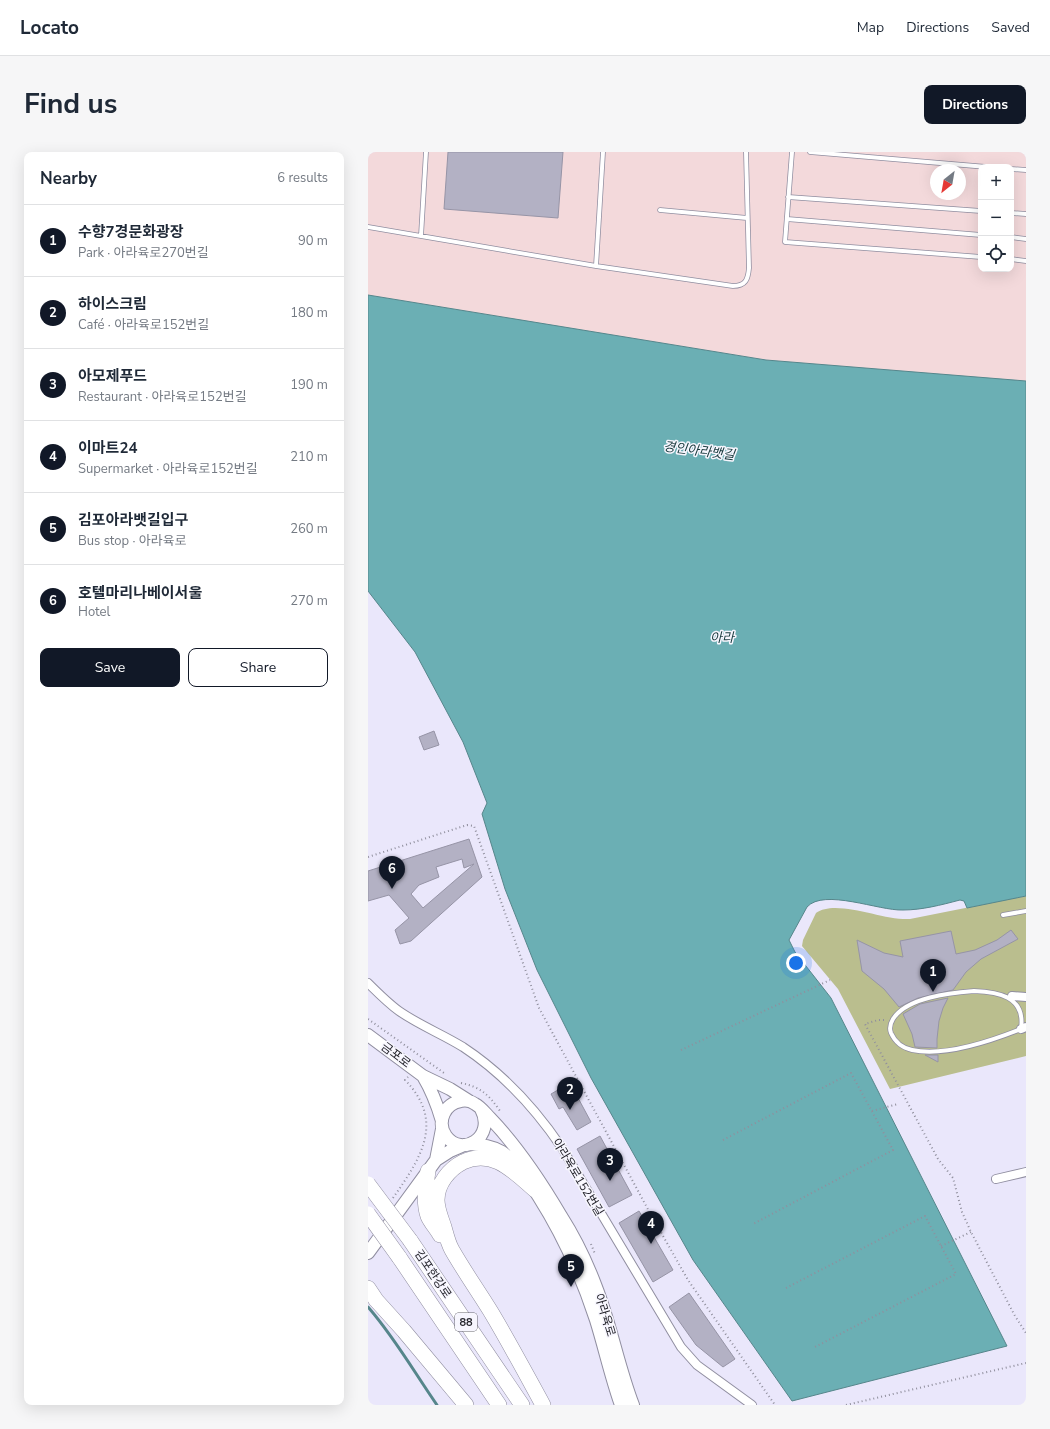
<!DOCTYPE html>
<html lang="en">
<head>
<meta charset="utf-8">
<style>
	body { margin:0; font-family:"Nunito Sans","Noto Sans KR",sans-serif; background:#f6f6f7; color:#1f2937 }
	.controls { position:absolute; right:12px; top:12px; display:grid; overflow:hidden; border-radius:8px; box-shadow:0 4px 16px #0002 }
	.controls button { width:36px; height:36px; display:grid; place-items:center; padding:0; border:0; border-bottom:1px solid #e0e1e3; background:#fff; color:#1f2937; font:20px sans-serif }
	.compass { position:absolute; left:562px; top:12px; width:36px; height:36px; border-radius:50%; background:#fff; box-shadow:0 4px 16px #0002; rotate:211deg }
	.you { position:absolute; left:428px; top:811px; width:14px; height:14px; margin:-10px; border:3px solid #fff; border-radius:50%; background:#1a73e8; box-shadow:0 0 0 6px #1a73e833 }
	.badge { display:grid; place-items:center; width:26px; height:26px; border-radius:50%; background:#111827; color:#fff; font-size:13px; font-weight:700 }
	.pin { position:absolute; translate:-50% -33px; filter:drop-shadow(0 1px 2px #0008) }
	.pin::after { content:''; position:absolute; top:21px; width:14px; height:12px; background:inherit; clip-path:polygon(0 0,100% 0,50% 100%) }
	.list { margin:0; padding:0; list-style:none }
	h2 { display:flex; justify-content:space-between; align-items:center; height:52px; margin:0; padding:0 16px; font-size:17px }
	h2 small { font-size:13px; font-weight:400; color:#747a83 }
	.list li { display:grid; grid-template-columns:26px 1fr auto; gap:12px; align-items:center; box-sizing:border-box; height:72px; padding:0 16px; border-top:1px solid #e0e1e3 }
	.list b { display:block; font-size:15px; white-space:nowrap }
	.list p { margin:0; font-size:13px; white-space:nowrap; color:#747a83 }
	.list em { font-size:13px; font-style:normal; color:#747a83 }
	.actions { display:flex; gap:8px; padding:12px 16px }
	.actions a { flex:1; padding:9px 0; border:1px solid #111827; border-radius:8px; text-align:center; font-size:14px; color:#111827 }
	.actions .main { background:#111827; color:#fff }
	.icon { flex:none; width:22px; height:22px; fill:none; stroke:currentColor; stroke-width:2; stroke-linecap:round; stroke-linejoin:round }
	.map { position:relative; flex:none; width:658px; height:1253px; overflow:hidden; border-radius:8px }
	header { display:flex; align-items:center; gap:24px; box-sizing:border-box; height:56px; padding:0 20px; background:#fff; border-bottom:1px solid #e0e1e3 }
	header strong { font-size:19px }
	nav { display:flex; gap:22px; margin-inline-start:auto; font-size:14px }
	.intro { display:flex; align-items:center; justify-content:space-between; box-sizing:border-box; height:96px; padding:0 24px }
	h1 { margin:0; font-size:28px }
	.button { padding:10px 18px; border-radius:8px; background:#111827; color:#fff; font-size:14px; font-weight:700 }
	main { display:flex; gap:24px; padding:0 24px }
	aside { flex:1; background:#fff; border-radius:8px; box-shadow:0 4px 16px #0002 }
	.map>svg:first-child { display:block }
</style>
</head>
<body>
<header>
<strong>Locato</strong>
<nav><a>Map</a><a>Directions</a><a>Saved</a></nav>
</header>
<div class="intro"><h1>Find us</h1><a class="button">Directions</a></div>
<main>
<aside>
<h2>Nearby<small>6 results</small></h2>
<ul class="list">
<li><span class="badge">1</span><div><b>수향7경문화광장</b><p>Park · 아라육로270번길</p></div><em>90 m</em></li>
<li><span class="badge">2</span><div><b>하이스크림</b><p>Café · 아라육로152번길</p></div><em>180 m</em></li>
<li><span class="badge">3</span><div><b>아모제푸드</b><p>Restaurant · 아라육로152번길</p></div><em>190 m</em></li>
<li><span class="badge">4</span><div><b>이마트24</b><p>Supermarket · 아라육로152번길</p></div><em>210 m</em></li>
<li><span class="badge">5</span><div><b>김포아라뱃길입구</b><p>Bus stop · 아라육로</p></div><em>260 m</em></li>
<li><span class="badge">6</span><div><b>호텔마리나베이서울</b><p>Hotel</p></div><em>270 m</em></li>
</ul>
<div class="actions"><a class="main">Save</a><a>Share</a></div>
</aside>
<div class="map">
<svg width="658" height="1253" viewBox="0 0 658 1253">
	<rect width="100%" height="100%" fill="#eae7fb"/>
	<!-- industrial -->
	<path fill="#f3d9db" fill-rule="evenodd" d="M 1,0 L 658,0 L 658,229 L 398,208 L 0,143 L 0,3 ZM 613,15 L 643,15 L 643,117 L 613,117 ZM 568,18 L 592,18 L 592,42 L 568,42 Z"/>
	<!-- green -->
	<path fill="#babe8e" d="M 658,744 L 658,904 L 522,937 L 470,837 L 434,794 L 435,788 L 448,761 C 468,746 516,769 542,767 Z"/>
	<!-- water -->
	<path fill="#6bafb4" stroke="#56868b" d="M 0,143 L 398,208 L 658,229 L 658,744 L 599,756 L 596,749 L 592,748 C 573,753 554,758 535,758 C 511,759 456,736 439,755 L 421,788 L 427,800 L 463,846 L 639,1194 L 424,1249 L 325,1108 L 223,926 L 169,818 L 137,737 L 114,662 L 119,651 L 95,590 L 47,500 L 0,439 Z"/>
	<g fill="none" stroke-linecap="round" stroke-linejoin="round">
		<!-- stream -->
		<path stroke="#56868b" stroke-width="3" d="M 0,1155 C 27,1186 46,1220 69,1253"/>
	</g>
	<!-- building -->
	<path fill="#b3b1c4" stroke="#9694a6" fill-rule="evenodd" d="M 80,0 L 195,0 L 190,66 L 76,57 Z
		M 66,579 L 71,593 L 56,598 L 51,585 Z
		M 101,687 L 114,725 L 43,789 L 32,792 L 27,778 L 41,766 L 21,743 L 0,749 L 0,719 ZM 94,707 L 96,716 L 106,712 L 55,756 L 43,742 L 51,733 L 71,725 L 68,715 Z
		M 643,778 L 650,787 L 613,807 L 598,820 L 585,838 L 550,846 L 531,855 L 516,837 L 494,819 L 489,788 L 516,801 L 535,805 L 532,789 L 583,779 L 588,802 L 607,798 L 629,788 Z
		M 580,846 L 575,856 L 571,869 L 569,887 L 569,896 L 547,895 L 544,882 L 535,862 L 552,852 Z
		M 557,903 L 570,903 L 570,910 Z
		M 202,931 L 223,970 L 209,978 L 195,955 L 191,957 L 183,942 Z
		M 232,984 L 264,1043 L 241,1055 L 209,997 Z
		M 271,1059 L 305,1118 L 285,1130 L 251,1071 Z
		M 321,1141 L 367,1207 L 355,1215 L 328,1193 L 301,1155 Z"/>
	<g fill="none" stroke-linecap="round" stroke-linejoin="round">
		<!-- lane casing -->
		<g stroke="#908ea0" stroke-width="5.5">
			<path id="lane" d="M 424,0 L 417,90 L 613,105
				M 442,0 L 619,15
				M 643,17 L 658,18
				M 420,45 L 613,59
				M 292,58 L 379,66
				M 643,61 L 658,62
				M 419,67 L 613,83
				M 0,75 L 228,114 L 235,0
				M 53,84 L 58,0
				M 643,85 L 658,87
				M 643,107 L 658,109
				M 228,114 L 365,134 C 378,134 380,127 381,116 L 378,0
				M 635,763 L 658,759
				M 606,839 C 628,840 658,843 653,877 C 623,889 576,905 544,898 C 535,896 527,890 523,881 C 521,876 522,872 525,867 C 539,845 583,841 606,839 Z"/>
		</g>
		<!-- street casing -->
		<g stroke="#908ea0" stroke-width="10">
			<path id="street" d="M 0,831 C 10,841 20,851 31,859 C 51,873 74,882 95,895 C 136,922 167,956 194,996 L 313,1195 L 329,1213 L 384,1253
				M 644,844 L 658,845
				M 653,877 L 658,875
				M 628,1027 L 658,1020"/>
		</g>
		<!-- secondary casing -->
		<g stroke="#908ea0" stroke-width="14">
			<path id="secondary" d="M 0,883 L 55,924 L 82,937 L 101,949
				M 55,924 C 64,939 69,952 74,969
				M 113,957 C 128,985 94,1006 78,984 C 68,970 77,951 93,949 C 97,948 103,949 107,952 C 113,955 118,962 122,966 C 150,995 173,1030 193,1064 C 207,1086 219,1111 228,1135 C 243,1173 250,1214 265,1253
				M 102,992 C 114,993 124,994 134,1000 C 150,1011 161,1029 171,1045 C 195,1083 214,1125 228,1168 C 237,1197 243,1225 253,1253
				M 68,1008 L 82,999 L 96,993
				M 0,1101 L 68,1008 L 74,977"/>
		</g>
		<!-- highway casing -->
		<g stroke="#908ea0" stroke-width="16">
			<path id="highway" d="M 60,1019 C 58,1034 55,1049 60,1064 C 63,1071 69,1077 72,1083
				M 167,1038 C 146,1020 125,996 95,1010 C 81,1017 69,1032 69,1048 C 69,1057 73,1066 76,1075 C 78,1082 80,1091 84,1098 C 96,1119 110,1139 123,1160 C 141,1190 158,1222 175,1253
				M 42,1088 L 154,1253
				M 31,1105 L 131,1253
				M 0,1136 L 8,1148 L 36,1179 L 98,1253"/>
		</g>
		<!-- path -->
		<path stroke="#908f9d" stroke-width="2" stroke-dasharray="1 3" stroke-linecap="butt" d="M 0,705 L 99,673 L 106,674 L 171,856 L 282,1061 L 320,1128 L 407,1253
			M 0,867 L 76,921
			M 516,868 L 510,868 L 497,872 L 570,1007 L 585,1026 L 594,1060 L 603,1080 L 647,1164 L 658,1181
			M 313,898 L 462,828
			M 93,931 C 113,935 121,943 132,959
			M 504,959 L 530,952
			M 355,988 L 483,921 L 525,998 L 385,1072
			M 25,1046 C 52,1007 78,970 37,928 L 40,925
			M 223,1092 L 227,1102
			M 573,1094 L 603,1080
			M 418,1136 L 557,1064 L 588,1122 L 447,1195
			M 478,1253 L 658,1211"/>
		<!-- lane -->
		<use href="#lane" stroke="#fff" stroke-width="4"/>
		<!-- street -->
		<use href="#street" stroke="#fff" stroke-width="8"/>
		<!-- secondary -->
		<use href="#secondary" stroke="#fff" stroke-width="12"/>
		<!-- highway -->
		<use href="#highway" stroke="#fff" stroke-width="15"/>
		<!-- highway-bridge casing -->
		<g stroke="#908ea0" stroke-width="16" stroke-linecap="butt">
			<path id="highway-bridge" d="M 0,1032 L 42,1088
				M 0,1062 L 31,1105"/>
		</g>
		<!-- highway-bridge -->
		<use href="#highway-bridge" stroke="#fff" stroke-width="15"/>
	</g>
	<g text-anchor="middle" stroke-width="3" stroke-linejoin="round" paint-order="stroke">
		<!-- shield labels -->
		<rect fill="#f7f6fe" stroke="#64646b" stroke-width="1" x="87" y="1161" width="22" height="18" rx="3"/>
		<g font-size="11" font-weight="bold" fill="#25252c">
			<text x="98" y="1174">88</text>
		</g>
		<!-- street labels -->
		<g font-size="12" fill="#25252c" stroke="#f7f6fe">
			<text transform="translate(28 903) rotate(37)" y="4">금포로</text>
			<text transform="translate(210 1025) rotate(59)" y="4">아라육로152번길</text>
			<text transform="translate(65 1122) rotate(56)" y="4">김포한강로</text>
			<text transform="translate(237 1163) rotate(73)" y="4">아라육로</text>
		</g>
		<!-- water labels -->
		<g font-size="13" font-style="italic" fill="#17393c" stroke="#f7f6fe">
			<text transform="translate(331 298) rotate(7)" y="5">경인아라뱃길</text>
			<text x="354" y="490">아라</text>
		</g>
	</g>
</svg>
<div class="controls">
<button>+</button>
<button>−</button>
<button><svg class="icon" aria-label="locate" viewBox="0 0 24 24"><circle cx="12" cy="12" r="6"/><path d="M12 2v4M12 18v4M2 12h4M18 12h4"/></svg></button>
</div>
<svg class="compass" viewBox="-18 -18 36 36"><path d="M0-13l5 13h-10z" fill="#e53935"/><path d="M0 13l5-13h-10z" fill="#747a83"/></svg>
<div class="you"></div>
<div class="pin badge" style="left:565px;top:840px">1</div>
<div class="pin badge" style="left:202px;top:958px">2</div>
<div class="pin badge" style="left:242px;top:1029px">3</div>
<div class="pin badge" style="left:283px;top:1092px">4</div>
<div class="pin badge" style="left:203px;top:1135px">5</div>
<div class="pin badge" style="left:24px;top:737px">6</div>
</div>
</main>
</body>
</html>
